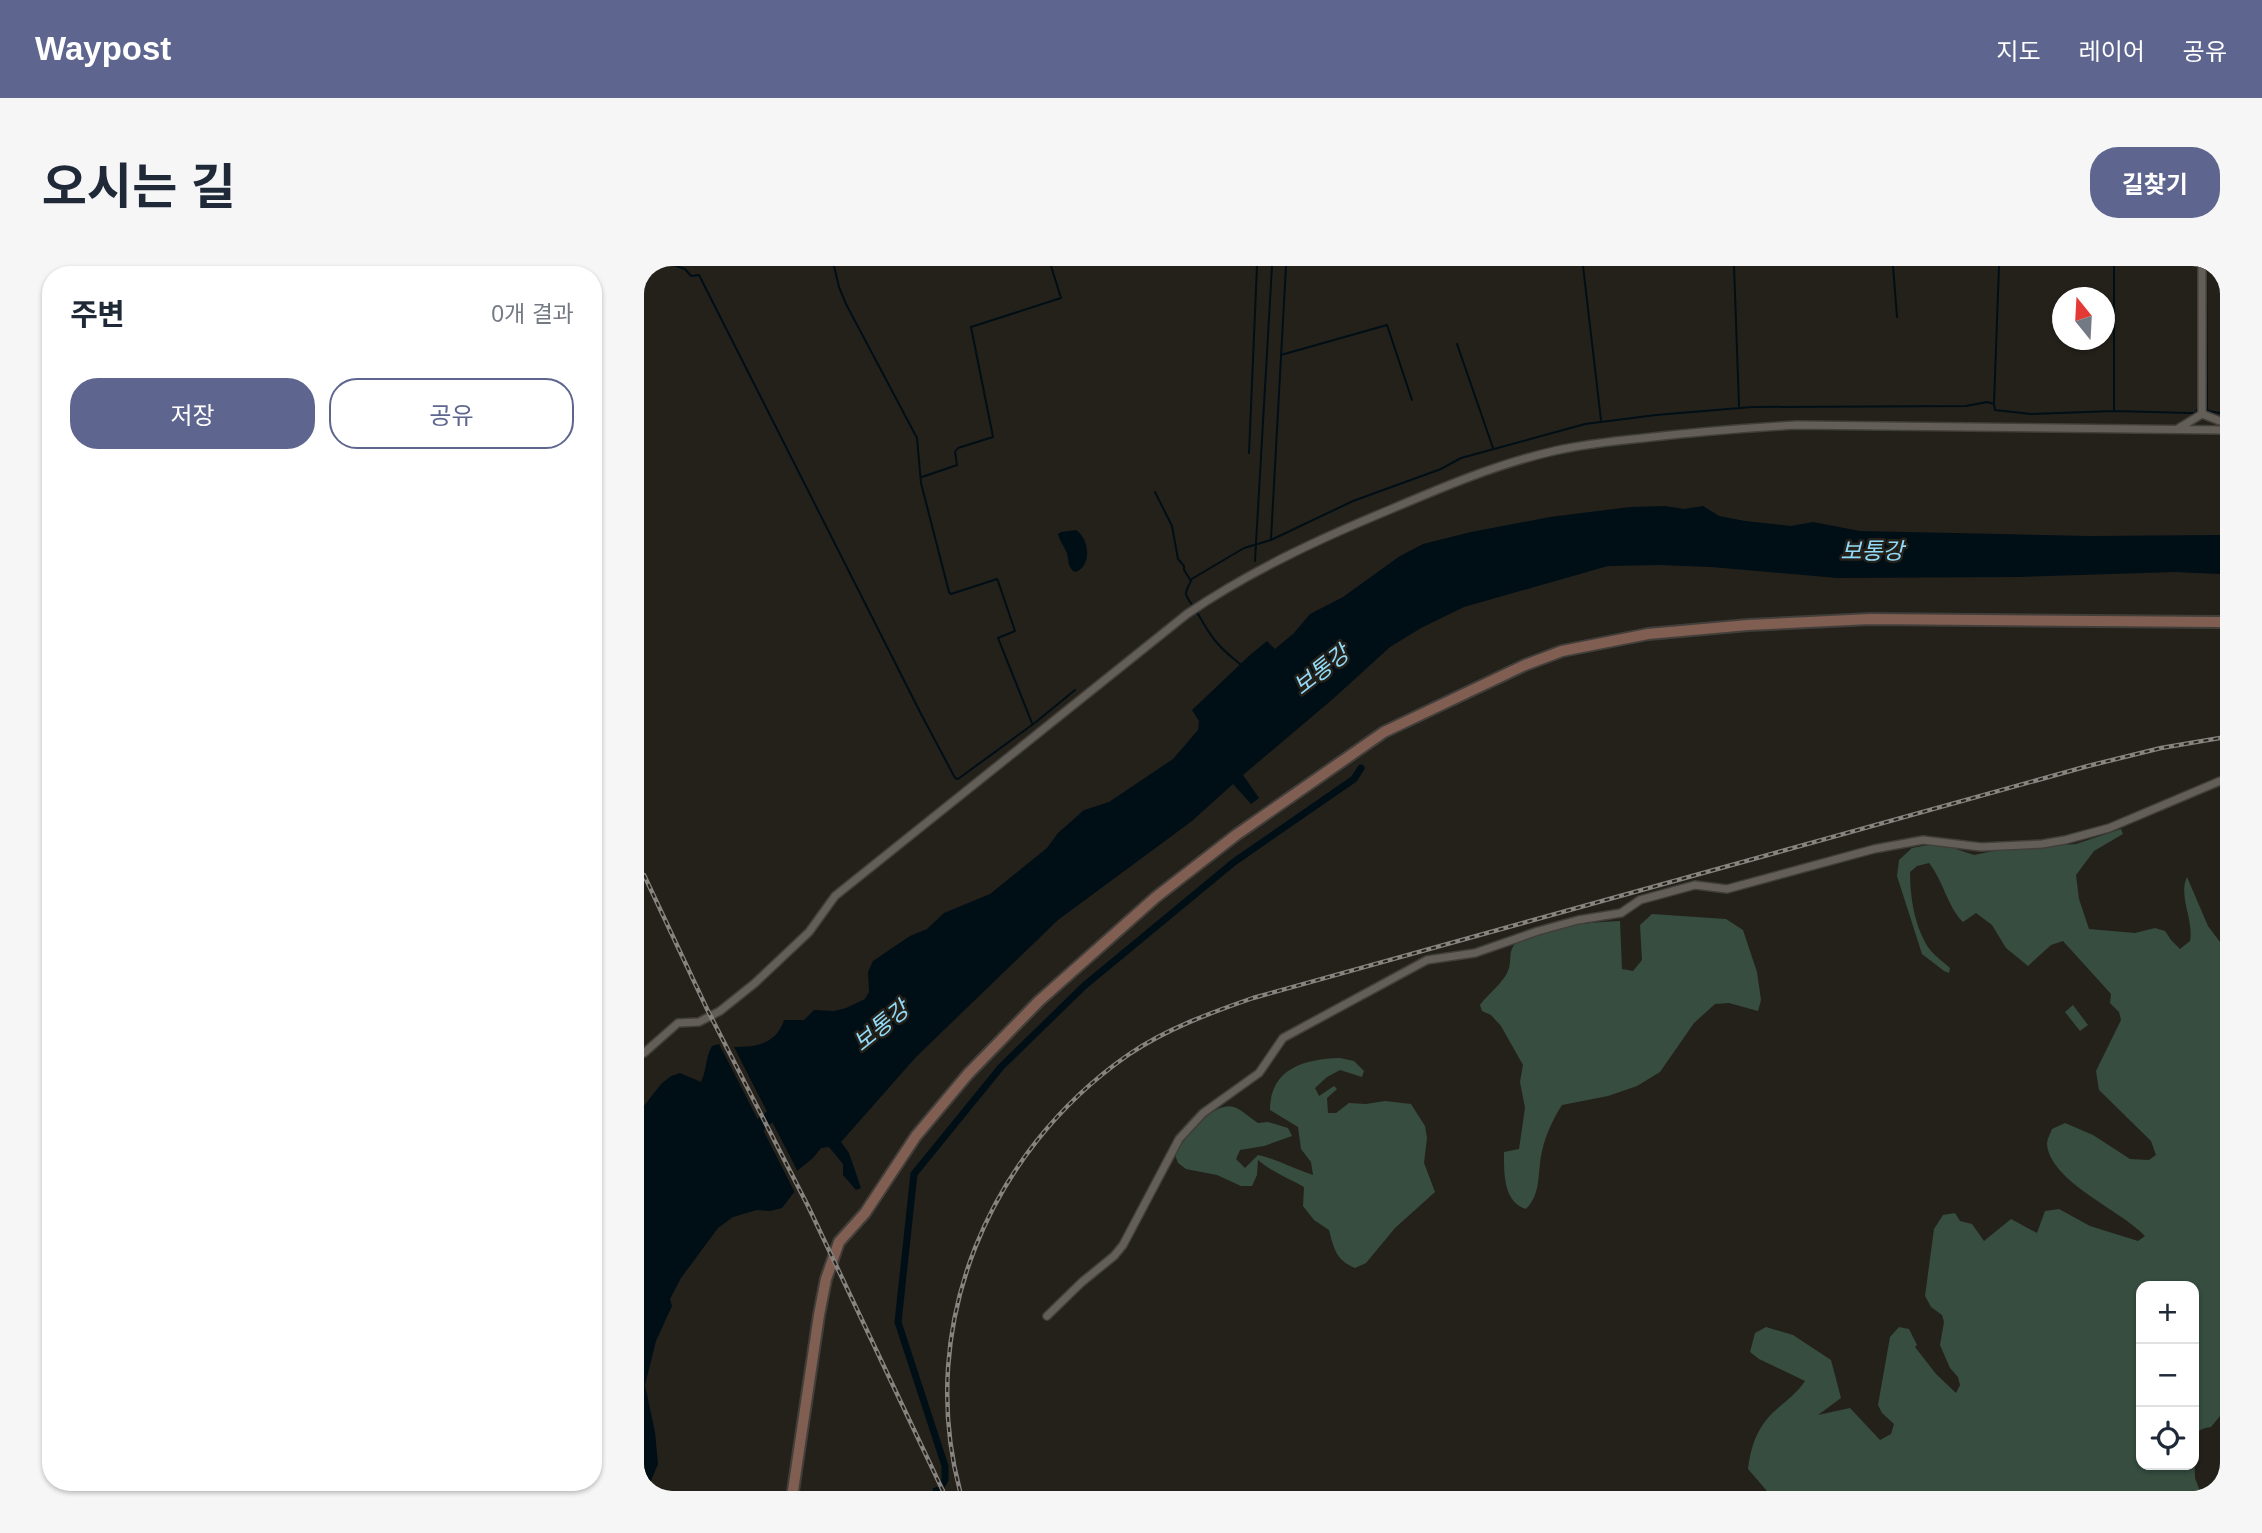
<!DOCTYPE html>
<html lang="ko">
<head>
<meta charset="utf-8">
<style>
	body { margin:0; font-family:Helvetica,"Noto Sans KR",sans-serif; background:#f6f6f7; color:#1f2937 }
	.controls { position:absolute; right:21px; bottom:21px; display:grid; overflow:hidden; border-radius:14px; box-shadow:0 2px 5px #0004 }
	.controls button { width:63px; height:63px; display:grid; place-items:center; padding:0; border:0; border-bottom:2px solid #e0e1e3; background:#fff; color:#1f2937; font:35px sans-serif }
	.compass { position:absolute; left:1408px; top:21px; width:63px; height:63px; border-radius:50%; background:#fff; box-shadow:0 2px 5px #0004; rotate:342deg }
	.list { margin:0; padding:0; list-style:none }
	h2 { display:flex; justify-content:space-between; align-items:center; height:91px; margin:0; padding:0 28px; font-size:30px }
	h2 small { font-size:23px; font-weight:400; color:#747a83 }
	.actions { display:flex; gap:14px; padding:21px 28px }
	.actions a { flex:1; padding:16px 0; border:2px solid #5e668f; border-radius:28px; text-align:center; font-size:24px; color:#5e668f }
	.actions .main { background:#5e668f; color:#fff }
	.icon { flex:none; width:38px; height:38px; fill:none; stroke:currentColor; stroke-width:2; stroke-linecap:round; stroke-linejoin:round }
	.map { position:relative; flex:none; width:1576px; height:1225px; overflow:hidden; border-radius:28px }
	header { display:flex; align-items:center; gap:42px; box-sizing:border-box; height:98px; padding:0 35px; background:#5e668f; color:#fff }
	header strong { font-size:33px }
	nav { display:flex; gap:38px; margin-inline-start:auto; font-size:24px }
	.intro { display:flex; align-items:center; justify-content:space-between; box-sizing:border-box; height:168px; padding:0 42px }
	h1 { margin:0; font-size:49px }
	.button { padding:18px 32px; border-radius:28px; background:#5e668f; color:#fff; font-size:24px; font-weight:700 }
	main { display:flex; gap:42px; padding:0 42px }
	aside { flex:1; background:#fff; border-radius:28px; box-shadow:0 2px 5px #0004 }
	.map>svg:first-child { display:block }
</style>
</head>
<body>
<header>
<strong>Waypost</strong>
<nav><a>지도</a><a>레이어</a><a>공유</a></nav>
</header>
<div class="intro"><h1>오시는 길</h1><a class="button">길찾기</a></div>
<main>
<aside>
<h2>주변<small>0개 결과</small></h2>
<ul class="list">
</ul>
<div class="actions"><a class="main">저장</a><a>공유</a></div>
</aside>
<div class="map">
<svg width="1576" height="1225" viewBox="0 0 1576 1225">
	<rect width="100%" height="100%" fill="#24211b"/>
	<!-- green -->
	<path fill="#364d40" d="M 1477,563 L 1479,568 L 1450,585 L 1432,609 L 1435,633 L 1445,663 L 1491,667 L 1511,662 L 1521,665 L 1527,674 L 1536,683 L 1546,675 C 1550,654 1534,630 1543,611 L 1564,660 L 1576,676 L 1576,1150 L 1567,1161 L 1561,1162 L 1552,1166 L 1550,1174 L 1550,1020 L 1497,1020 L 1497,1199 L 1550,1199 L 1550,1181 L 1551,1212 L 1556,1225 L 1123,1225 L 1104,1203 C 1107,1179 1114,1159 1133,1143 C 1143,1134 1153,1127 1161,1115 L 1115,1093 L 1106,1086 L 1111,1067 L 1122,1061 L 1149,1069 L 1187,1094 L 1197,1132 L 1174,1149 L 1206,1142 L 1236,1174 L 1247,1168 L 1250,1158 L 1238,1147 L 1234,1139 L 1246,1071 L 1255,1061 L 1265,1063 L 1273,1079 L 1271,1081 L 1292,1108 L 1312,1127 L 1316,1119 L 1314,1111 L 1306,1102 L 1296,1079 L 1300,1056 L 1298,1049 L 1287,1041 L 1281,1030 L 1290,963 L 1299,949 L 1311,947 L 1316,955 L 1328,958 L 1340,975 L 1367,953 L 1393,967 L 1401,945 L 1415,943 L 1446,960 L 1494,975 L 1501,970 C 1477,944 1406,916 1403,878 C 1403,874 1406,868 1408,863 L 1421,857 L 1449,869 L 1486,893 L 1505,894 L 1512,889 L 1507,875 L 1455,824 L 1452,805 L 1477,754 L 1475,746 L 1466,737 L 1467,728 L 1419,675 L 1407,679 L 1384,700 L 1362,682 L 1348,659 L 1332,647 L 1319,656 C 1303,640 1300,616 1285,597 L 1273,600 L 1266,606 C 1266,630 1270,657 1282,678 C 1287,687 1298,695 1306,702 L 1305,707 L 1300,705 L 1278,688 L 1253,610 L 1255,594 L 1268,582 L 1284,579 L 1309,582 L 1330,589 L 1354,584 L 1432,578 Z
		M 1008,648 L 1082,653 L 1099,664 L 1113,706 L 1117,734 L 1114,745 L 1085,737 L 1071,738 L 1050,757 L 1016,806 L 993,820 L 964,830 L 918,839 C 909,853 902,868 898,885 C 893,906 898,927 882,943 C 859,936 860,906 860,886 L 875,883 L 881,842 L 876,816 L 879,799 L 857,760 L 847,749 L 838,745 L 836,739 C 844,728 859,717 864,705 C 868,696 864,687 870,679 C 887,661 951,656 976,655 L 978,703 L 989,705 L 998,694 L 996,659 Z
		M 1429,739 L 1444,759 L 1436,765 L 1421,746 Z
		M 696,792 L 710,795 L 720,805 L 718,811 L 696,804 L 683,811 L 671,822 L 675,830 L 690,820 L 693,823 L 683,832 L 684,847 L 692,847 L 705,837 L 722,838 L 741,835 L 767,838 L 781,860 L 783,872 L 780,897 L 791,926 L 751,962 L 722,997 L 711,1002 C 692,994 690,983 685,964 L 670,954 L 659,940 L 660,921 C 644,912 628,906 614,894 L 613,909 L 608,920 L 597,920 L 573,909 L 542,903 L 534,897 L 531,889 C 539,873 569,834 590,841 C 598,844 606,852 614,857 L 624,856 L 644,862 L 648,870 L 620,880 L 596,884 L 592,893 L 601,902 L 614,889 C 633,893 650,903 669,909 L 667,896 L 657,883 L 654,861 L 626,844 C 626,802 661,793 696,792 Z"/>
	<!-- water -->
	<path fill="#000e16" d="M 1021,240 L 1040,243 L 1059,240 L 1075,250 L 1101,255 L 1147,260 L 1169,256 L 1216,265 L 1444,270 L 1576,269 L 1576,308 L 1531,306 L 1375,311 L 1193,312 L 1067,301 L 1015,299 L 964,300 L 820,341 L 777,362 L 746,381 L 690,432 L 599,509 L 615,532 L 607,538 L 589,518 L 548,555 L 414,654 L 272,791 L 197,876 L 205,887 L 217,922 L 212,924 L 199,909 L 199,898 L 185,881 L 177,882 L 169,892 L 153,905 L 90,781 C 113,781 132,778 140,754 L 160,754 L 170,744 L 190,745 L 202,742 L 221,733 L 225,726 L 224,706 L 229,695 L 266,670 L 283,663 L 300,647 L 346,628 L 403,582 L 414,567 L 440,544 L 465,536 L 529,493 L 554,464 L 555,455 L 548,444 L 606,389 L 623,375 L 631,383 L 650,367 L 666,348 L 699,331 L 756,290 L 779,278 L 827,266 L 906,251 L 986,241 Z
		M 432,264 C 446,273 448,301 431,306 C 422,300 426,295 422,285 C 419,279 416,275 414,268 L 417,266 Z
		M 75,778 L 151,925 L 138,942 L 126,945 L 113,944 L 89,951 L 74,962 L 37,1012 L 26,1033 L 28,1040 L 12,1075 L 1,1119 L 11,1166 L 14,1198 L 7,1215 L 7,1225 L 0,1225 L 0,840 L 17,818 L 27,810 L 36,807 L 57,816 C 63,804 61,792 68,780 Z"/>
	<!-- pier -->
	<path fill="#24211b" d="M 74,775 L 78,776 L 154,924 L 152,929 Z
		M 88,778 L 155,908 L 150,907 L 87,783 Z"/>
	<g fill="none" stroke-linecap="round" stroke-linejoin="round">
		<!-- stream -->
		<path stroke="#000e16" stroke-width="2" d="M 32,0 L 41,3 L 47,10 L 55,9 L 276,446 L 311,512 L 314,513 L 392,456 L 431,424
			M 190,0 L 195,21 L 202,38 L 273,172 L 277,217 L 305,326 L 307,328 L 353,313 L 354,315 L 371,365 L 354,372 L 388,457
			M 939,0 L 957,154
			M 1090,0 L 1095,140
			M 1249,0 L 1253,51
			M 1562,0 L 1563,142 L 1564,145 L 1576,147
			M 813,78 L 849,182
			M 637,89 L 743,59 L 768,134
			M 1350,137 L 1355,0
			M 1470,144 L 1470,0
			M 605,187 L 613,0
			M 278,211 L 313,199 L 311,186 L 314,182 L 349,171 L 327,61 L 417,32 L 407,0
			M 511,226 L 528,260 L 534,293 L 540,300 L 540,304 L 547,315 C 540,328 540,328 549,340
			M 627,273 L 642,0
			M 611,295 L 628,0
			M 546,314 L 600,282 L 627,274 L 709,235 L 797,203 L 817,192 L 941,158 L 1012,149 L 1108,141 L 1322,140 L 1343,136 L 1350,138 L 1351,144 L 1387,148 L 1470,145 L 1546,147 L 1552,147 L 1555,140
			M 552,345 C 560,357 565,369 575,379 C 581,386 589,392 597,399"/>
		<!-- canal -->
		<path stroke="#000e16" stroke-width="7" d="M 298,1219 L 301,1214 L 301,1200 L 254,1056 L 270,908 L 357,801 L 440,720 L 590,596 L 710,513 L 717,502
			M 292,1225 L 296,1224"/>
		<!-- river -->
		<path stroke="#000e16" stroke-width="12" d="M 108,870 L 119,856 L 137,842"/>
		<!-- minor casing -->
		<g stroke="#423f3b" stroke-width="10">
			<path id="minor" d="M 1558,0 L 1558,148 L 1576,155
				M 1535,162 L 1558,148
				M 0,787 L 34,757 L 55,756 L 76,745 L 111,717 L 165,666 L 191,630 L 543,348 C 606,305 675,273 745,244 C 799,221 853,198 910,185 C 940,178 970,175 1000,172 C 1051,166 1102,162 1153,159 L 1576,164
				M 403,1050 L 438,1016 L 470,990 L 479,979 L 535,873 L 559,847 L 615,807 L 639,772 L 783,694 L 831,687 L 894,665 L 934,654 L 977,647 L 996,634 L 1051,619 L 1083,623 L 1230,583 L 1279,574 L 1337,581 L 1398,578 L 1421,574 L 1465,562 L 1576,515"/>
		</g>
		<!-- secondary casing -->
		<g stroke="#423f3b" stroke-width="14">
			<path id="secondary" d="M 149,1225 L 175,1049 L 182,1013 L 195,976 L 221,947 L 272,870 L 324,808 L 395,735 L 512,631 L 592,569 L 740,466 L 881,399 L 918,385 L 1004,368 L 1104,359 L 1226,353 L 1576,356"/>
		</g>
		<!-- minor -->
		<use href="#minor" stroke="#635f58" stroke-width="7"/>
		<!-- secondary -->
		<use href="#secondary" stroke="#815e52" stroke-width="10"/>
		<!-- rail casing -->
		<g stroke="#878480" stroke-width="4.5">
			<path id="rail" d="M 0,609 L 63,743 L 164,940 L 299,1225
				M 316,1225 C 272,1059 345,886 484,789 C 522,763 566,747 609,732 L 1444,500 L 1517,482 L 1576,472"/>
		</g>
		<!-- rail -->
		<use href="#rail" stroke="#24211b" stroke-width="2" stroke-dasharray="5" stroke-linecap="butt"/>
	</g>
	<g text-anchor="middle" stroke-width="5" stroke-linejoin="round" paint-order="stroke">
		<!-- water labels -->
		<g font-size="23" font-style="italic" fill="#91dbf8" stroke="#24211b">
			<text x="1228" y="293">보통강</text>
			<text transform="translate(677 404) rotate(-38)" y="8">보통강</text>
			<text transform="translate(237 760) rotate(-39)" y="8">보통강</text>
		</g>
	</g>
</svg>
<div class="controls">
<button>+</button>
<button>−</button>
<button><svg class="icon" aria-label="locate" viewBox="0 0 24 24"><circle cx="12" cy="12" r="6"/><path d="M12 2v4M12 18v4M2 12h4M18 12h4"/></svg></button>
</div>
<svg class="compass" viewBox="-18 -18 36 36"><path d="M0-13l5 13h-10z" fill="#e53935"/><path d="M0 13l5-13h-10z" fill="#747a83"/></svg>
</div>
</main>
</body>
</html>
